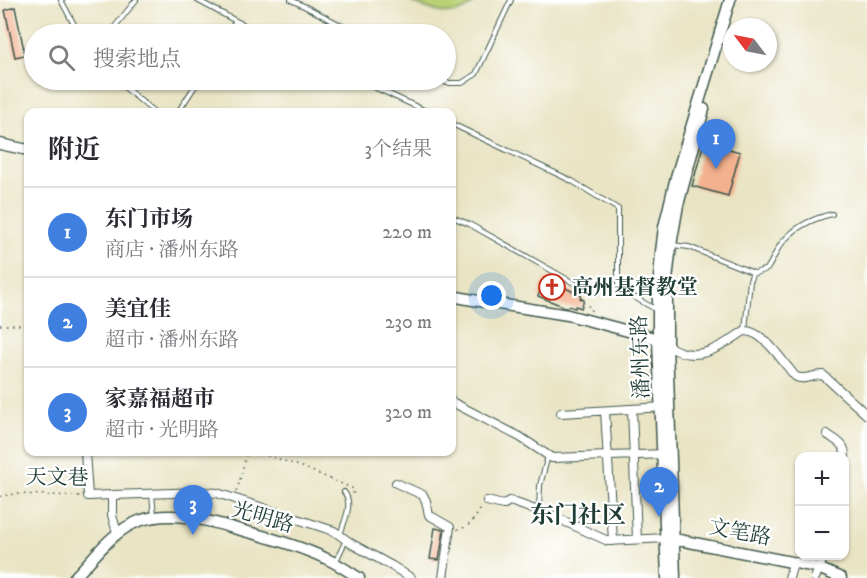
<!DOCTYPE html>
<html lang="zh">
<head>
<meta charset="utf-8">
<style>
	body { margin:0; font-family:"IM FELL DW Pica","Noto Serif SC",serif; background:#f7f7f7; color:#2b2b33 }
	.controls { position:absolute; right:18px; bottom:18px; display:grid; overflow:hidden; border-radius:12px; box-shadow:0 2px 4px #0004 }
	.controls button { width:54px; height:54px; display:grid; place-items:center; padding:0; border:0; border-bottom:2px solid #e1e1e2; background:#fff; color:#2b2b33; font:30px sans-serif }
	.compass { position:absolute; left:723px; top:18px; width:54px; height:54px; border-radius:50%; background:#fff; box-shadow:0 2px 4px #0004; rotate:302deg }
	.you { position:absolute; left:492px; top:296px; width:21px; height:21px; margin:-15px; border:4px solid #fff; border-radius:50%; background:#1a73e8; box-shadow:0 0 0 9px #1a73e833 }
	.badge { display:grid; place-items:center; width:39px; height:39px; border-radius:50%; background:#c8321e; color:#fff; font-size:20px; font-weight:700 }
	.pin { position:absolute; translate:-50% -50px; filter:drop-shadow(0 2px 3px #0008) }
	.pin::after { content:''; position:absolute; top:32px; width:21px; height:18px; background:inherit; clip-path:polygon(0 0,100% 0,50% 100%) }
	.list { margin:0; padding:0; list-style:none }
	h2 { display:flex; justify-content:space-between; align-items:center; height:78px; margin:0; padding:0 24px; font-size:26px }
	h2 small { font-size:20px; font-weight:400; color:#7c7c81 }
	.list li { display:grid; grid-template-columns:39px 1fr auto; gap:18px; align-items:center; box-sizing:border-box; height:90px; padding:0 24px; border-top:2px solid #e1e1e2 }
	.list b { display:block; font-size:22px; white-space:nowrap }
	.list p { margin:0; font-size:20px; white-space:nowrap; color:#7c7c81 }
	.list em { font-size:20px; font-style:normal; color:#7c7c81 }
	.icon { flex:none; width:33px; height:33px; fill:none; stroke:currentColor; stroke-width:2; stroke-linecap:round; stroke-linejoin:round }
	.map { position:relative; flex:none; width:867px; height:578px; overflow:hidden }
	.search { position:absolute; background:#fff; box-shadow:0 2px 4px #0004; left:24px; top:24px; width:432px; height:66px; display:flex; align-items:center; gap:15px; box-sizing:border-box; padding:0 21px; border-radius:33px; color:#7c7c81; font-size:22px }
	.panel { position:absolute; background:#fff; box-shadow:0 2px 4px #0004; left:24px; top:108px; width:432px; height:348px; border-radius:12px }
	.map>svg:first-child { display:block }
</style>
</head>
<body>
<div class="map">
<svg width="867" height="578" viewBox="0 0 867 578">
	<rect width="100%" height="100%" fill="#fff"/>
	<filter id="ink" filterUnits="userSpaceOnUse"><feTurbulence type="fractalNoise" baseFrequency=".0167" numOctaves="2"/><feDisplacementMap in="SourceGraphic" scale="12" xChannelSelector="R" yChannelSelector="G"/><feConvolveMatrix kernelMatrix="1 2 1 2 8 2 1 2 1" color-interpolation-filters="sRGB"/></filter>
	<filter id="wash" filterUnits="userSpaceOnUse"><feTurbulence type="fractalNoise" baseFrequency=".008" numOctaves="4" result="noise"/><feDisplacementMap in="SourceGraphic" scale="24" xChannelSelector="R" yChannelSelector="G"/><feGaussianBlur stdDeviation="1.35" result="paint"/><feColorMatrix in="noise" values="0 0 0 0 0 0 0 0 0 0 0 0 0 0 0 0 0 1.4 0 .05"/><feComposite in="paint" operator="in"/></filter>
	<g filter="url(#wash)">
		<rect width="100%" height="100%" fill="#e9e4c4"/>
		<!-- green -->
		<path fill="#bad175" stroke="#6c8754" stroke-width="1.5" d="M 408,0 L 477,0 C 456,23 432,11 408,0 Z"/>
		<g id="blocks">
			<!-- building -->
			<path fill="#f4b18f" d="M 15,7 L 25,55 L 15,57 L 5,10 Z
				M 704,142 L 740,152 L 728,196 L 692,186 Z
				M 545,279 L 581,295 L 580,298 L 584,300 L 581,308 L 576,306 L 575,308 L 569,306 L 568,307 L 565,307 L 538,296 Z
				M 435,528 L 444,530 L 439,560 L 430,559 Z"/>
		</g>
	</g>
	<g filter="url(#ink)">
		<use href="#blocks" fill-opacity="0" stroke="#3d564a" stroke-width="1.5"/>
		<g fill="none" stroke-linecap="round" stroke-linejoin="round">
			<!-- lane casing -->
			<g stroke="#3d564a" stroke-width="6">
				<path id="lane" d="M 61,0 L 79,34
					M 197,0 L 236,21 L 264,34
					M 291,0 L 304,6 L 358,34
					M 109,34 L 136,0
					M 227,34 L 236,21
					M 116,80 L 154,112
					M 359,80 L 428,112
					M 441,80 L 447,83 L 462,83 L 476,74 L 511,0
					M 178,112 L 199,80
					M 452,124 L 572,181 L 618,209 L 618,288 L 655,309
					M 452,217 L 469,224 L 588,291 L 618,288
					M 672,245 L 689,247 L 754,273
					M 745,330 L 750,281 L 752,274 L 767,269 C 772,262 775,254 779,247 C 792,228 810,219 832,214
					M 152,494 L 154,516
					M 539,510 L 540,485 L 548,456
					M 340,535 C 344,521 354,504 344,492
					M 335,563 L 346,540"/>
			</g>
			<!-- street casing -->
			<g stroke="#3d564a" stroke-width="10">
				<path id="street" d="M 667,345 C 695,365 720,348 744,331 C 760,330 777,353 786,365 C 789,368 792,373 795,376 C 803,382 814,374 823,375 L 867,415
					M 452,402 L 520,437 L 552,458 L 666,454
					M 632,409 L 637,540
					M 605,411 L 613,541
					M 561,413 L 665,407
					M 827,434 C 839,443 848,445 844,462
					M 85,452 L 88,496 L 112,495 L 112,515 L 117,533
					M 396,483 L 423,495 L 426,501 L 429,515 L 450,527 L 443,578
					M 112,495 L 204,492 L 217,493 L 334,531 L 352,544 L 392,566 L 411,578
					M 487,501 L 503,505 L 509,501 L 513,502 L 555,517 L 608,541 L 666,538
					M 789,578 L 793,563
					M 815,578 L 824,556"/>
			</g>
			<!-- secondary casing -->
			<g stroke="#3d564a" stroke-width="13">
				<path id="secondary" d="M 0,144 L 28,150
					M 452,296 L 473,300 L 568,315 L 658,339 L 664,343
					M 669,538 L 806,565 L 816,567 L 841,578
					M 74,578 C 94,558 112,531 139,521 C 174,508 215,523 248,532 C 275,539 302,547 327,559 C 338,564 348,571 359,578
					M 667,578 L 658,339 L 658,292 L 661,252 L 664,227 L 676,177 L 730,0
					M 675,578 L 667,345 L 667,280 L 671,245 L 678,205 L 704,109"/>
			</g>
			<!-- path -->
			<path stroke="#3d564a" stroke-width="1.5" stroke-dasharray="1.5 4.5" stroke-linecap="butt" d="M 582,304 L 591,307 L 591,312
				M 0,325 L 21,325 L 28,326
				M 256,452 L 300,466 L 354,489 L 353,494
				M 237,491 L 247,452
				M 0,496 L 17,494 L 81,496
				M 457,529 C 469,529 476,517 481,508"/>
			<!-- lane -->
			<use href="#lane" stroke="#fff" stroke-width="4"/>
			<!-- street -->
			<use href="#street" stroke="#fff" stroke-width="8"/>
			<!-- secondary -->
			<use href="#secondary" stroke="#fff" stroke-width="10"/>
		</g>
	</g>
	<!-- icons -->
	<defs>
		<g id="church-ring" transform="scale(1.35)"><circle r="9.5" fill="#fff" stroke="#c8321e" stroke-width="1.5"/><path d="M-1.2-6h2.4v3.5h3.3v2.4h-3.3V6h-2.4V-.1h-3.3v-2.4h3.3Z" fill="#c8321e"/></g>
	</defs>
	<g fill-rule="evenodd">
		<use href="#church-ring" x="552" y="287"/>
	</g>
	<g text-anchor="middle" stroke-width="4.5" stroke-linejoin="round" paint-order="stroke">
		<!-- poi labels -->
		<g font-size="21" font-weight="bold" fill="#1f3d34" stroke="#fff" text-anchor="start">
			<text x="572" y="294">高州基督教堂</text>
		</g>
		<!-- street labels -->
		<g font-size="21" fill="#1f3d34" stroke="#fff">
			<text transform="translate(640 357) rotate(-92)" y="7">潘州东路</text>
			<text transform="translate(57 477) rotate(1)" y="7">天文巷</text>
			<text transform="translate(263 517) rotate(16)" y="7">光明路</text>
			<text transform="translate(740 532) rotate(11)" y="7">文笔路</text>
		</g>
		<!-- quarter labels -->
		<g font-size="24" font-weight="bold" fill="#1f3d34" stroke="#fff">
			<text x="578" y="523">东门社区</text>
		</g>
	</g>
</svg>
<div class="controls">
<button>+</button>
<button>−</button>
</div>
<svg class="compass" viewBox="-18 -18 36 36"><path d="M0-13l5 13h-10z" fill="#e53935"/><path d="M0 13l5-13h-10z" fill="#7c7c81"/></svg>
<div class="you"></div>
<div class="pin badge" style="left:716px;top:169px;background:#3f7fe0">1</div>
<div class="pin badge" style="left:659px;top:517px;background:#3f7fe0">2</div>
<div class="pin badge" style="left:193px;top:535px;background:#3f7fe0">3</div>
<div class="search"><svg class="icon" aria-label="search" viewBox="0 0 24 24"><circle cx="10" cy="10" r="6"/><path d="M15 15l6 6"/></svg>搜索地点</div>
<section class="panel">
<h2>附近<small>3个结果</small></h2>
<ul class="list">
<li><span class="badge" style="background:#3f7fe0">1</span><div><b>东门市场</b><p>商店 · 潘州东路</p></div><em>220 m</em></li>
<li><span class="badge" style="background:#3f7fe0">2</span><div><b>美宜佳</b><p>超市 · 潘州东路</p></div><em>230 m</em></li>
<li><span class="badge" style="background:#3f7fe0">3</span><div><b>家嘉福超市</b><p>超市 · 光明路</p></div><em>320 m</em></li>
</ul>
</section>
</div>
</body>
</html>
